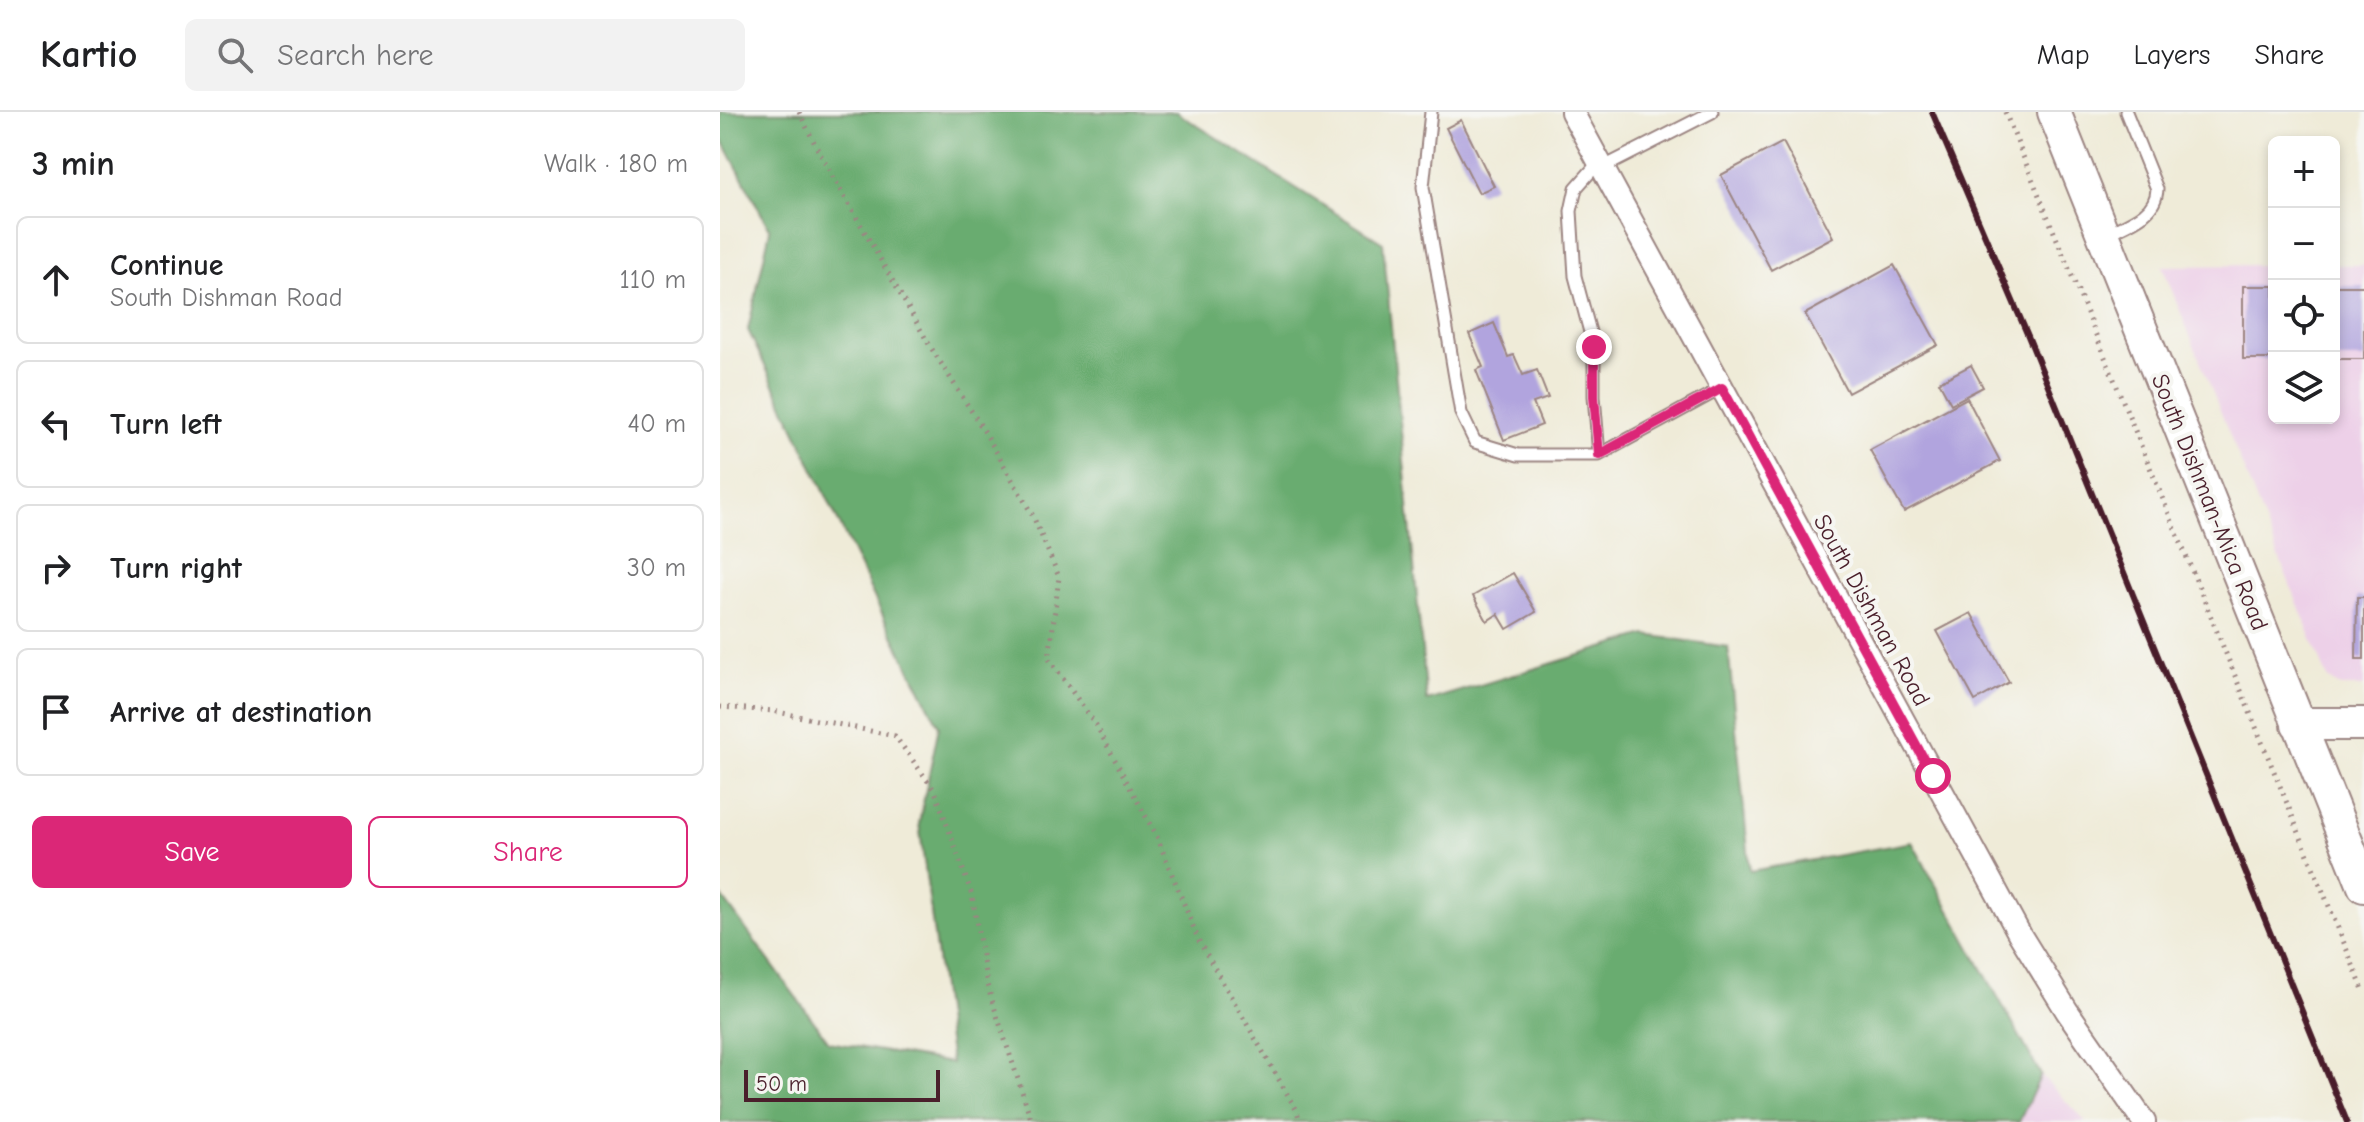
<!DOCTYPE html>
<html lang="en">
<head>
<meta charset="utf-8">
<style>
	body { margin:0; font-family:"Comic Neue",sans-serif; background:#f2f2f2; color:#202124 }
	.controls { position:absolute; right:24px; top:24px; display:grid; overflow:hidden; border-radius:12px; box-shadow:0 4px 12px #0003 }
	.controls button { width:72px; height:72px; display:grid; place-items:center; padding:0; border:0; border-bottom:2px solid #e0e0e0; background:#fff; color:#202124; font:40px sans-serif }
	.scale { position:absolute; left:24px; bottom:20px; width:196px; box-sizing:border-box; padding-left:8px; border:4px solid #4a1f2b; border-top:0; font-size:22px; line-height:28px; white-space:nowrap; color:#4a1f2b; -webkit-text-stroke:6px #f6f6f2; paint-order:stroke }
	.stop { position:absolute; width:24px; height:24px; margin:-18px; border:6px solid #db2777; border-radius:50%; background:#fff }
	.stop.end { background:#db2777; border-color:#fff; box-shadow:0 2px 8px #0008 }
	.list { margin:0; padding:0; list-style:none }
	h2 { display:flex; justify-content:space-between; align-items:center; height:104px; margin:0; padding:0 32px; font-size:34px }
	h2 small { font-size:26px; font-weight:400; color:#757577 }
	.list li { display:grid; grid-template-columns:52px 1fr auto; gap:24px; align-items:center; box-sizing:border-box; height:128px; margin:0 16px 16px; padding:0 16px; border:2px solid #e0e0e0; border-radius:12px }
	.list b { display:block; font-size:30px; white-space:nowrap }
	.list p { margin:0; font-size:26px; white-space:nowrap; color:#757577 }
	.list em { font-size:26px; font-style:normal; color:#757577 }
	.actions { display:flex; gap:16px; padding:24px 32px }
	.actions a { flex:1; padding:18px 0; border:2px solid #db2777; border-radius:12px; text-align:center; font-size:28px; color:#db2777 }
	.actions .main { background:#db2777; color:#fff }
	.icon { flex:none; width:44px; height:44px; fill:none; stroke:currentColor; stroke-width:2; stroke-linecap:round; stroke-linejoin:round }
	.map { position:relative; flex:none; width:1644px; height:1010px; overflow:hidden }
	header { display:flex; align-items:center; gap:48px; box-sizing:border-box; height:112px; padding:0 40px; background:#fff; border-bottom:2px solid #e0e0e0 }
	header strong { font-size:38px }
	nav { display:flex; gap:44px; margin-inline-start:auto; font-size:28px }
	.search { width:560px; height:72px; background:#f2f2f2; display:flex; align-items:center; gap:20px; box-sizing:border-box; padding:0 28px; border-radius:12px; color:#757577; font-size:30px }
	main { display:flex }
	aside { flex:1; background:#fff }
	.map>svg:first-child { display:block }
</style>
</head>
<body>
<header>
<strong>Kartio</strong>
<div class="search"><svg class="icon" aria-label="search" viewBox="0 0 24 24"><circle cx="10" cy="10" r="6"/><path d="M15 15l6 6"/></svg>Search here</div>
<nav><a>Map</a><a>Layers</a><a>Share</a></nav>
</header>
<main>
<aside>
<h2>3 min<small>Walk · 180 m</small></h2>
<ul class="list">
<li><svg class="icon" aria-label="ahead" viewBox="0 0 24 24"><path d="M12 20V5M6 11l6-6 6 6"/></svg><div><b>Continue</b><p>South Dishman Road</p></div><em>110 m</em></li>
<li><svg class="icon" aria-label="left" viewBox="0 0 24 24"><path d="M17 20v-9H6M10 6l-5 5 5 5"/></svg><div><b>Turn left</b></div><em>40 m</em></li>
<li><svg class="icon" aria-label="right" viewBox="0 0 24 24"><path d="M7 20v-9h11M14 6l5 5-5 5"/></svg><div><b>Turn right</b></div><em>30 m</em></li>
<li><svg class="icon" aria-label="arrive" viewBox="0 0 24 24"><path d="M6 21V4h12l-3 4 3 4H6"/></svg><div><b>Arrive at destination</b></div></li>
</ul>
<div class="actions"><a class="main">Save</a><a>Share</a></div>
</aside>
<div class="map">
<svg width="1644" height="1010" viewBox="0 0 1644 1010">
	<rect width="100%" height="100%" fill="#f6f6f2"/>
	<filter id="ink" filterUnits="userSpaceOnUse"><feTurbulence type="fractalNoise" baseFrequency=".0125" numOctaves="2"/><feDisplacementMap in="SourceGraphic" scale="16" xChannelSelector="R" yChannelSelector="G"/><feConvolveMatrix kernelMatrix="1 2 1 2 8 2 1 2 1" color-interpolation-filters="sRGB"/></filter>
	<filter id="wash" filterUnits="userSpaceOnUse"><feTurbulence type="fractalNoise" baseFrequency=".006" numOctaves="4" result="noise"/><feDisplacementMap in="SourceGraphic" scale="32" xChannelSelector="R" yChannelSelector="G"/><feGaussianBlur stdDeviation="1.8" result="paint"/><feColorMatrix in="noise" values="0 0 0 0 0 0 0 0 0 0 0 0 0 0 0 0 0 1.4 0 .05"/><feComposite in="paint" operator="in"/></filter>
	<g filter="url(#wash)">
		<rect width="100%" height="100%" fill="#efebd8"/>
		<!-- built -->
		<path fill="#edd0e8" d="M 1554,153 L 1554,306 L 1614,306 L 1614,153 L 1644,153 L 1644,575 L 1622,575 L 1608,567 L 1442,154 Z
			M 1321,963 L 1366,1010 L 1299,1010 Z"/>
		<!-- forest -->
		<path fill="#69ac70" stroke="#5a664e" stroke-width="2" d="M 0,0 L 456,0 L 663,131 L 707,589 L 926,523 L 1008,535 L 1030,759 L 1192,730 L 1321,963 L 1299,1010 L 0,1010 L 0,782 L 109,930 L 231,951 L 199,711 L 219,614 L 164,506 L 28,218 L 50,118 L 3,29 L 0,29 Z"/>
		<g id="blocks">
			<!-- building -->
			<path fill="#b1a4de" d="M 741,8 L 774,74 L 759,81 L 726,16 Z
				M 1063,30 L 1113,125 L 1051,158 L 1001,63 Z
				M 1174,153 L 1218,233 L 1128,281 L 1085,202 Z
				M 1523,174 L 1554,174 L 1554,247 L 1523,247 Z
				M 1614,174 L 1644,174 L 1644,247 L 1614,247 Z
				M 774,211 L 788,245 L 794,243 L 803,263 L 817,258 L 828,286 L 813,291 L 822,313 L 784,328 L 756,258 L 763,255 L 749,222 Z
				M 1251,253 L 1263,275 L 1231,292 L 1219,270 Z
				M 1247,286 L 1280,349 L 1184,400 L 1150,338 Z
				M 793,461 L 816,500 L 787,517 L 778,502 L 767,509 L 753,484 Z
				M 1637,485 L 1644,485 L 1644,547 L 1636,547 Z
				M 1251,501 L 1289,570 L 1255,589 L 1217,519 Z"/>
		</g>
	</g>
	<g filter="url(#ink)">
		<use href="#blocks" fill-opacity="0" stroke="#9c8582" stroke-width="2"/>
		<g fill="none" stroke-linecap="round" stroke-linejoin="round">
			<!-- lane casing -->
			<g stroke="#9c8582" stroke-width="15">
				<path id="lane" d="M 711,0 L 703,75 L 741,301 L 755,330 L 798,343 L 879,343 L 1002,276
					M 879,50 L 856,76 L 851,99 L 855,164 L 874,235 L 874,284 L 879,343
					M 882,56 L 992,0
					M 1387,122 C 1408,111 1436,103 1437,77 L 1406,0"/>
			</g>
			<!-- street casing -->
			<g stroke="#9c8582" stroke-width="26">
				<path id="street" d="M 852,0 L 1300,823 L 1347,899 L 1424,1010"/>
			</g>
			<!-- secondary casing -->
			<g stroke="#9c8582" stroke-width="36">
				<path id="secondary" d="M 1334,0 L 1644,774
					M 1578,612 L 1644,612"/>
			</g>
			<!-- path -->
			<path stroke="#9c8582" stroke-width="5" stroke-dasharray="2 6" stroke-linecap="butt" d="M 79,0 L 99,40 L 210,234 L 266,322 L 313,404 L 339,465 L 329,547 L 376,613 L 437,725 L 479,829 L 577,999 L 580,1010
				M 1285,0 L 1644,880
				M 0,595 L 53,599 L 175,624 L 215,679 L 252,783 L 267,873 L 312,1010"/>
			<!-- lane -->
			<use href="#lane" stroke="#fff" stroke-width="11"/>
			<!-- street -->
			<use href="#street" stroke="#fff" stroke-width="22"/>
			<!-- secondary -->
			<use href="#secondary" stroke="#fff" stroke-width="32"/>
			<!-- rail -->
			<path stroke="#4a1f2b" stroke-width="6" d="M 1212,0 L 1308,224 L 1627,1010"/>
		</g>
	</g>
	<g fill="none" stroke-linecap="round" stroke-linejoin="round" filter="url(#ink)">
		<!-- route -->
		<path stroke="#db2777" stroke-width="10" d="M 874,235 L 874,284 L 879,343 L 1002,276 L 1213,664"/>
	</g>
	<g text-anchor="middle" stroke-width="8" stroke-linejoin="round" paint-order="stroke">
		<!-- street labels -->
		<g font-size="24" fill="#4a1f2b" stroke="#f6f6f2">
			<text transform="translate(1490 390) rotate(68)" y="8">South Dishman-Mica Road</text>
			<text transform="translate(1152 498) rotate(61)" y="8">South Dishman Road</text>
		</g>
	</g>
</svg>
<div class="controls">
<button>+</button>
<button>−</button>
<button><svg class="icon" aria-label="locate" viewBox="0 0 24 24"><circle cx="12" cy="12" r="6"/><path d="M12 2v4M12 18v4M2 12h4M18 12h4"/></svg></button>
<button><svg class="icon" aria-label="layers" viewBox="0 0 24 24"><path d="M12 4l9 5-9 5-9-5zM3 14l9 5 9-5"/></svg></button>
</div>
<div class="scale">50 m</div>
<div class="stop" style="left:1213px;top:664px"></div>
<div class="stop end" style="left:874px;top:235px"></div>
</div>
</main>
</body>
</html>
